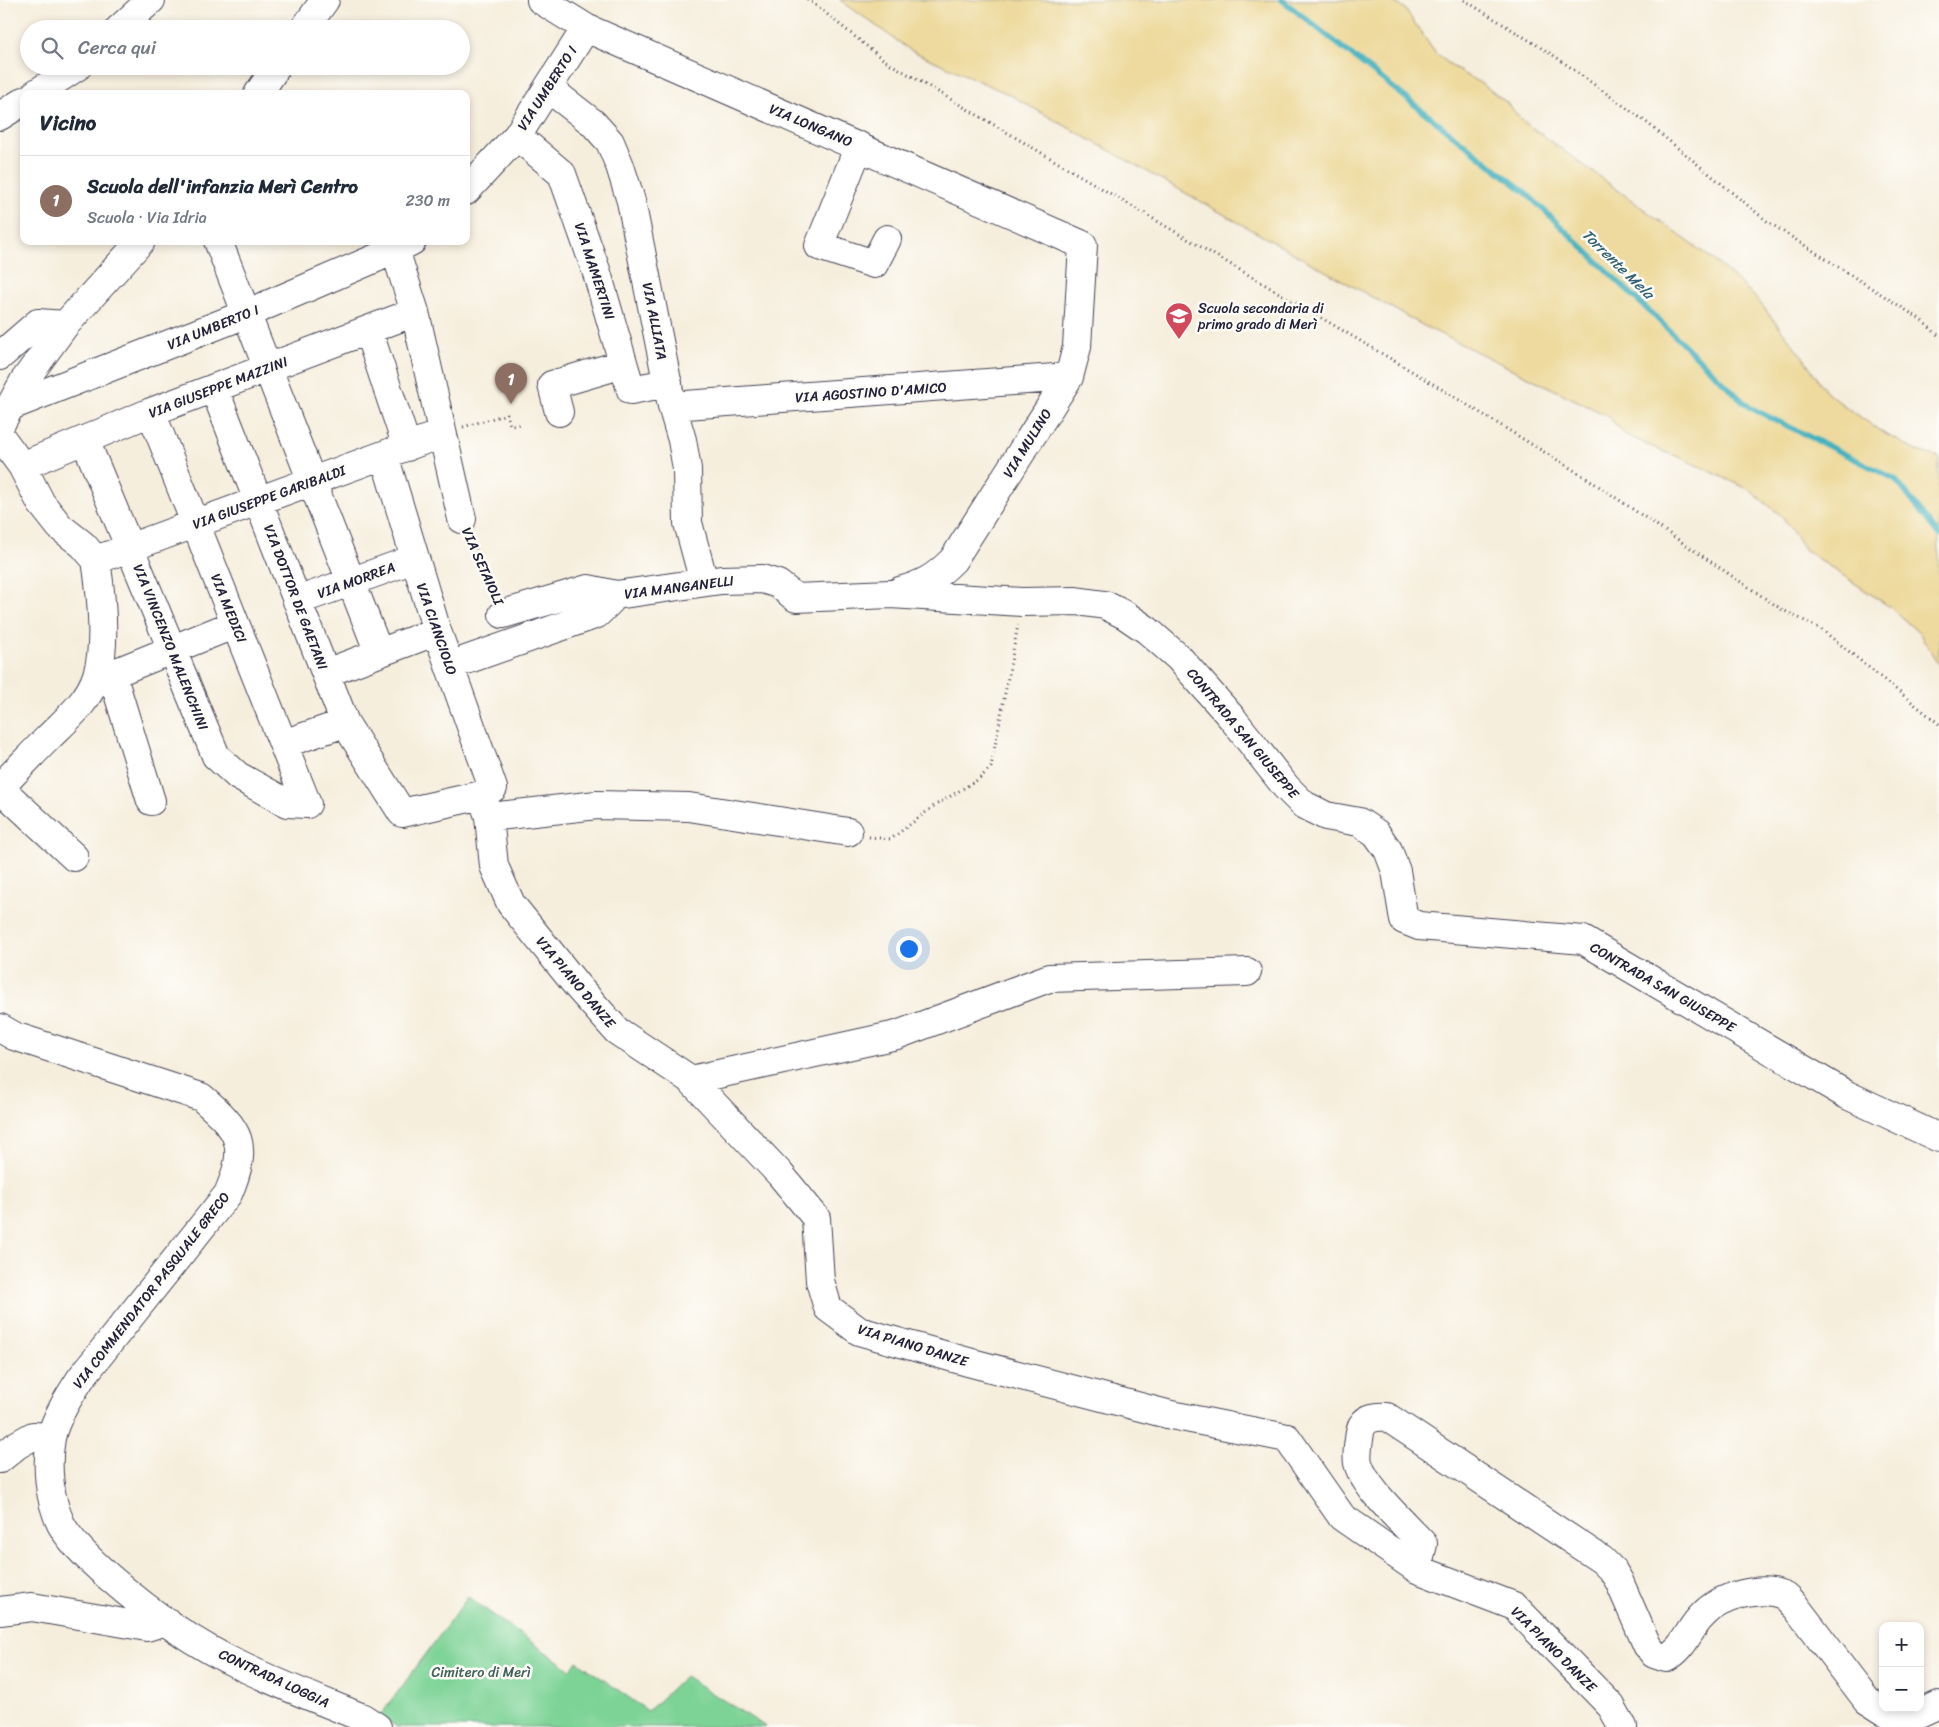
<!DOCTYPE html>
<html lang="it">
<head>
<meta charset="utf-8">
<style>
	body { margin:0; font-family:Sriracha,sans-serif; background:#f6f6f7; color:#1f2937 }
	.controls { position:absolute; right:15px; bottom:15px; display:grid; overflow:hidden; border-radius:10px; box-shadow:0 2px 8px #0003 }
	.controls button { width:45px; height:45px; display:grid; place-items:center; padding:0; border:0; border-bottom:1px solid #e0e1e3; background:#fff; color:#1f2937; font:25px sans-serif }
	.you { position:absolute; left:908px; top:948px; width:18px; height:18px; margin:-12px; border:4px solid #fff; border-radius:50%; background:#1a73e8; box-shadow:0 0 0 8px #1a73e833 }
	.badge { display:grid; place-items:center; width:32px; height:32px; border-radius:50%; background:#d1495b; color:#fff; font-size:16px; font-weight:700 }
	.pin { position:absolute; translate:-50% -41px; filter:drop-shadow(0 1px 2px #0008) }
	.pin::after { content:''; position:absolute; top:26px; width:18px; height:15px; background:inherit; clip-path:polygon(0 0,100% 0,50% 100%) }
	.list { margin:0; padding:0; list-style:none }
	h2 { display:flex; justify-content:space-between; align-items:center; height:65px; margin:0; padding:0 20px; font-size:21px }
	h2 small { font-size:16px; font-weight:400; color:#747a83 }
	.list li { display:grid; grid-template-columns:32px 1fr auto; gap:15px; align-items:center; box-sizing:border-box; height:90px; padding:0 20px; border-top:1px solid #e0e1e3 }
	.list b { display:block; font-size:19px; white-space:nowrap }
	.list p { margin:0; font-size:16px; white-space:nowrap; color:#747a83 }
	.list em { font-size:16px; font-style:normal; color:#747a83 }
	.icon { flex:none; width:28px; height:28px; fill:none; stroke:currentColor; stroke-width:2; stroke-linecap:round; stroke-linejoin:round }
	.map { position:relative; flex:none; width:1939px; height:1727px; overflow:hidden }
	.search { position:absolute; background:#fff; box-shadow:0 2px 8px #0003; left:20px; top:20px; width:450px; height:55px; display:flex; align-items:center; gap:12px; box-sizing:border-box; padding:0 18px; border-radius:28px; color:#747a83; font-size:19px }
	.panel { position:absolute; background:#fff; box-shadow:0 2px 8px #0003; left:20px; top:90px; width:450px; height:155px; border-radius:10px }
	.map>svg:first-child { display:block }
</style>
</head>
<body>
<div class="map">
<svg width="1939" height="1727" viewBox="0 0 1939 1727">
	<rect width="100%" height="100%" fill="#fdfcf7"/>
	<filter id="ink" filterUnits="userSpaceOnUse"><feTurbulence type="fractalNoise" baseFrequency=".02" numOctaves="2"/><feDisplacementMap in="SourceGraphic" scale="10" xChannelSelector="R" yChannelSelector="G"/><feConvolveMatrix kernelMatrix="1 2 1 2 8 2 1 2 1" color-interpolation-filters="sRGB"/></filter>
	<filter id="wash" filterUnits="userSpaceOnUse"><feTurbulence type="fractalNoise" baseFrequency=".0096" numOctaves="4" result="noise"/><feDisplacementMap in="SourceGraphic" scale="20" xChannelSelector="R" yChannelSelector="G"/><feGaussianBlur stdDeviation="1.12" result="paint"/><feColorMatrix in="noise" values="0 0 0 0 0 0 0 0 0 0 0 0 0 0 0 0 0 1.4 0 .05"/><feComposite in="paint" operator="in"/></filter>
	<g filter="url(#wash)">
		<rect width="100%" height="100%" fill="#f6eedd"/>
		<!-- green -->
		<path fill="#7dd396" stroke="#507a68" d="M 468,1597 L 571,1670 L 577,1661 L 648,1711 L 685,1676 L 766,1727 L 397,1727 L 380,1716 Z"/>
		<!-- sand -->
		<path fill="#eeda9e" stroke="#887e6c" d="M 840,0 L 1389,0 L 1404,8 L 1436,54 L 1459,71 L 1482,84 L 1505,101 L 1523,121 L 1715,261 L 1756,298 L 1803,357 L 1825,390 L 1838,401 L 1880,431 L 1916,451 L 1939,457 L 1939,665 L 1920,634 L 1890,607 L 1805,550 L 1782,516 L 1748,489 L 1679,457 L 1659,450 L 1624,434 L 1608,416 L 1424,326 L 1008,94 L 910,50 Z"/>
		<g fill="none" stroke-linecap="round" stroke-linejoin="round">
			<!-- stream -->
			<path stroke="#43b1bf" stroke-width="5.5" d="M 1282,0 L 1525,192 L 1749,407 L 1895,479 L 1939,535"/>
		</g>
	</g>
	<g filter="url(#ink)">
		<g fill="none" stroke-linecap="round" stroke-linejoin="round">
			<!-- minor casing -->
			<g stroke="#424153" stroke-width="30">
				<path id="minor" d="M 541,0 L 586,28 L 1083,245 L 1077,347 L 1069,377 L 953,560 C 935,578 924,584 900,591
					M 119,29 L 151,0
					M 548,88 L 593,123 L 610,142 L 620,166 L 631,201 L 672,406 L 682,440 L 687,469 L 688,523 L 704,582
					M 35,94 L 78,66
					M 0,116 L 24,101
					M 517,136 L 562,174 L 597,273 L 631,390 L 668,383
					M 859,146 L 819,246 L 874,264 L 887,239
					M 466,191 L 517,136 L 586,28
					M 218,241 L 379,653
					M 395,250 L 415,312 L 462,519
					M 368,330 L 407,447
					M 0,356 L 38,323 L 65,325
					M 214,388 L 345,723 L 402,813 L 482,795 L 489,817 L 494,866 L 511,904 L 578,987 L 617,1031 L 691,1080 L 780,1174 L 816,1218 L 820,1281 L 828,1308 L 859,1331 L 968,1362 L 1171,1415 L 1287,1438 L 1342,1517 L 1417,1569 L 1514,1606 L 1611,1706 L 1623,1727
					M 11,406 L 246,314 L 395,250 L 412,241
					M 672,406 L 1069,377
					M 559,412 L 552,385 L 623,364
					M 0,436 L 22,466 L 41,503 L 60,527 L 83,545 L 96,560
					M 85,440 L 216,756 L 238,776 L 287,803 L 307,804 L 151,412
					M 384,455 L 437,631 L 493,788 L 482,795
					M 22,466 L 151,412 L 415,312
					M 96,560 L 441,434
					M 297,601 L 414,559
					M 503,614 L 588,589 L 616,595
					M 449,666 L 597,614 L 616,595 L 721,580 L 762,579 L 778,584 L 796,598 L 890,594 L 1022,602 L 1076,601 L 1105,605 L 1125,615 L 1147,630 L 1179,658 L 1232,718 L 1286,787 L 1304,805 L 1326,816 L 1359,822 L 1376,833 L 1388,850 L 1396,871 L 1404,920 L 1419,926 L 1583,940 L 1847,1095 L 1939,1138
					M 326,673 L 437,631
					M 112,674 L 151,801
					M 97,675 L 112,674 L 235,624
					M 283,744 L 345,723
					M 0,787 C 16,771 32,754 48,738 C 67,719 89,701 97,675 C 107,644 101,593 96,560
					M 0,788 L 74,857
					M 489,817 L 597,805 L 689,807 L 848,832
					M 0,1028 L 14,1036 L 201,1097 C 241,1131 249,1144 228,1194 L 81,1378 C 70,1395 55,1418 51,1438 C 46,1466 49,1499 61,1524 C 71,1543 93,1563 109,1577 C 148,1611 194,1644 241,1666 C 280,1685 322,1701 363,1718 L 377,1727
					M 691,1080 L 897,1035 L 1049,978 L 1247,972
					M 0,1459 L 17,1445 L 33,1436 L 51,1437
					M 1417,1569 L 1423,1544 C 1404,1523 1365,1489 1358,1463 C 1356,1454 1359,1441 1360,1432 C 1363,1418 1374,1416 1387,1417 L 1602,1560 L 1613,1571 L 1619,1581 L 1647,1645 L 1654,1654 L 1666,1658 C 1686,1647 1688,1629 1703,1615 C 1719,1597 1762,1584 1785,1596 C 1789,1599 1792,1604 1796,1607 L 1867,1700 L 1889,1714 L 1902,1718 L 1917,1715 L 1939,1705
					M 0,1611 L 32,1607 L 147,1627 L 166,1621"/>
			</g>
			<!-- major casing -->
			<g stroke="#424153" stroke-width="30">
				<path id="major" d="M 304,29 L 325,0
					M 258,94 L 277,66
					M 0,425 L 24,381 L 65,325 L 141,241"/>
			</g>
			<!-- path -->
			<path stroke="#424153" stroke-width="3" stroke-dasharray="1 4" stroke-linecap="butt" d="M 807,0 L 813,3 L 884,60 L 1430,382 L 1585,477 L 1781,609 L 1821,629 L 1939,724
				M 1464,0 L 1556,57 L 1646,122 L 1768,222 L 1920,319 L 1939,336
				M 463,427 L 507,414 L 510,425 L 520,424
				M 472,539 L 495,592
				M 869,837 L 891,839 L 934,806 L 979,779 L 991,767 L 1018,625"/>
			<!-- minor -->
			<use href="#minor" stroke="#fff" stroke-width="28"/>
			<!-- major -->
			<use href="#major" stroke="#fff" stroke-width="28"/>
		</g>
	</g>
	<!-- icons -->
	<defs>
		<g id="school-pin" transform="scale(1.4375)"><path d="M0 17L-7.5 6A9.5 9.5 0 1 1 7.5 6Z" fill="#d1495b" stroke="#fdfcf7"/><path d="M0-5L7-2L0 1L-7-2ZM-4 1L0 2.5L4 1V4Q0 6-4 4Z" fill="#fff"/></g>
	</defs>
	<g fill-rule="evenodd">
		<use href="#school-pin" x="1179" y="316"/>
	</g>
	<g text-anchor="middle" stroke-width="5" stroke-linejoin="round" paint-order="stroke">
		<!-- street labels -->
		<g font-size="14" fill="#22223b" stroke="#fdfcf7">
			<text transform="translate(547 88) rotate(-57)" y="5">VIA UMBERTO I</text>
			<text transform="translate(811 125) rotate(23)" y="5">VIA LONGANO</text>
			<text transform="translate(595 271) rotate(72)" y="5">VIA MAMERTINI</text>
			<text transform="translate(655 321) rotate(79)" y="5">VIA ALLIATA</text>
			<text transform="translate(213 327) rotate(-22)" y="5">VIA UMBERTO I</text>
			<text transform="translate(218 387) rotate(-21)" y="5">VIA GIUSEPPE MAZZINI</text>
			<text transform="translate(871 392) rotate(-4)" y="5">VIA AGOSTINO D'AMICO</text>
			<text transform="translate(1027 443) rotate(-58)" y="5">VIA MULINO</text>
			<text transform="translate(269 497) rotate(-20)" y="5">VIA GIUSEPPE GARIBALDI</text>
			<text transform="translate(483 566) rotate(66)" y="5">VIA SETAIOLI</text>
			<text transform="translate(356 580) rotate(-20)" y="5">VIA MORREA</text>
			<text transform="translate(679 587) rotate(-7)" y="5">VIA MANGANELLI</text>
			<text transform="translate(296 597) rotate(69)" y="5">VIA DOTTOR DE GAETANI</text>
			<text transform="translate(229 608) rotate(68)" y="5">VIA MEDICI</text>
			<text transform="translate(437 629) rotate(71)" y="5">VIA CIANCIOLO</text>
			<text transform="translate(171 647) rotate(68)" y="5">VIA VINCENZO MALENCHINI</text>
			<text transform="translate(1243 733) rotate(50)" y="5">CONTRADA SAN GIUSEPPE</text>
			<text transform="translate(576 982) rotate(50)" y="5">VIA PIANO DANZE</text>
			<text transform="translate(1663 987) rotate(30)" y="5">CONTRADA SAN GIUSEPPE</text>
			<text transform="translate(151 1290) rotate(-52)" y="5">VIA COMMENDATOR PASQUALE GRECO</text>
			<text transform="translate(913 1345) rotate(17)" y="5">VIA PIANO DANZE</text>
			<text transform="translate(1554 1649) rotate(45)" y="5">VIA PIANO DANZE</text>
			<text transform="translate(274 1678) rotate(25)" y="5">CONTRADA LOGGIA</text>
		</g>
		<!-- poi labels -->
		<g font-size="14" fill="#22223b" stroke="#fdfcf7" text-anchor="start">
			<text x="1198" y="313">Scuola secondaria di<tspan x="1198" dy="16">primo grado di Merì</tspan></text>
		</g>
		<!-- park labels -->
		<g font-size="14" fill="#42605b" stroke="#fdfcf7">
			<text x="481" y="1677">Cimitero di Merì</text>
		</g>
		<!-- water labels -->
		<g font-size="15" font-style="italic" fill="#316276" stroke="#fdfcf7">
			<text transform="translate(1618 264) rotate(44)" y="5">Torrente Mela</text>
		</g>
	</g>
</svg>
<div class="controls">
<button>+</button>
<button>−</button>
</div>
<div class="you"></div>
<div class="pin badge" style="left:511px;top:404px;background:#8d6e63">1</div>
<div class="search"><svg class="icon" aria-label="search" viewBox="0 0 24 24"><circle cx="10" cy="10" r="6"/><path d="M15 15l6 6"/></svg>Cerca qui</div>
<section class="panel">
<h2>Vicino<small></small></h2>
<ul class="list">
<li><span class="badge" style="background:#8d6e63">1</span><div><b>Scuola dell'infanzia Merì Centro</b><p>Scuola · Via Idria</p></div><em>230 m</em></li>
</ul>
</section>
</div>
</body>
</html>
